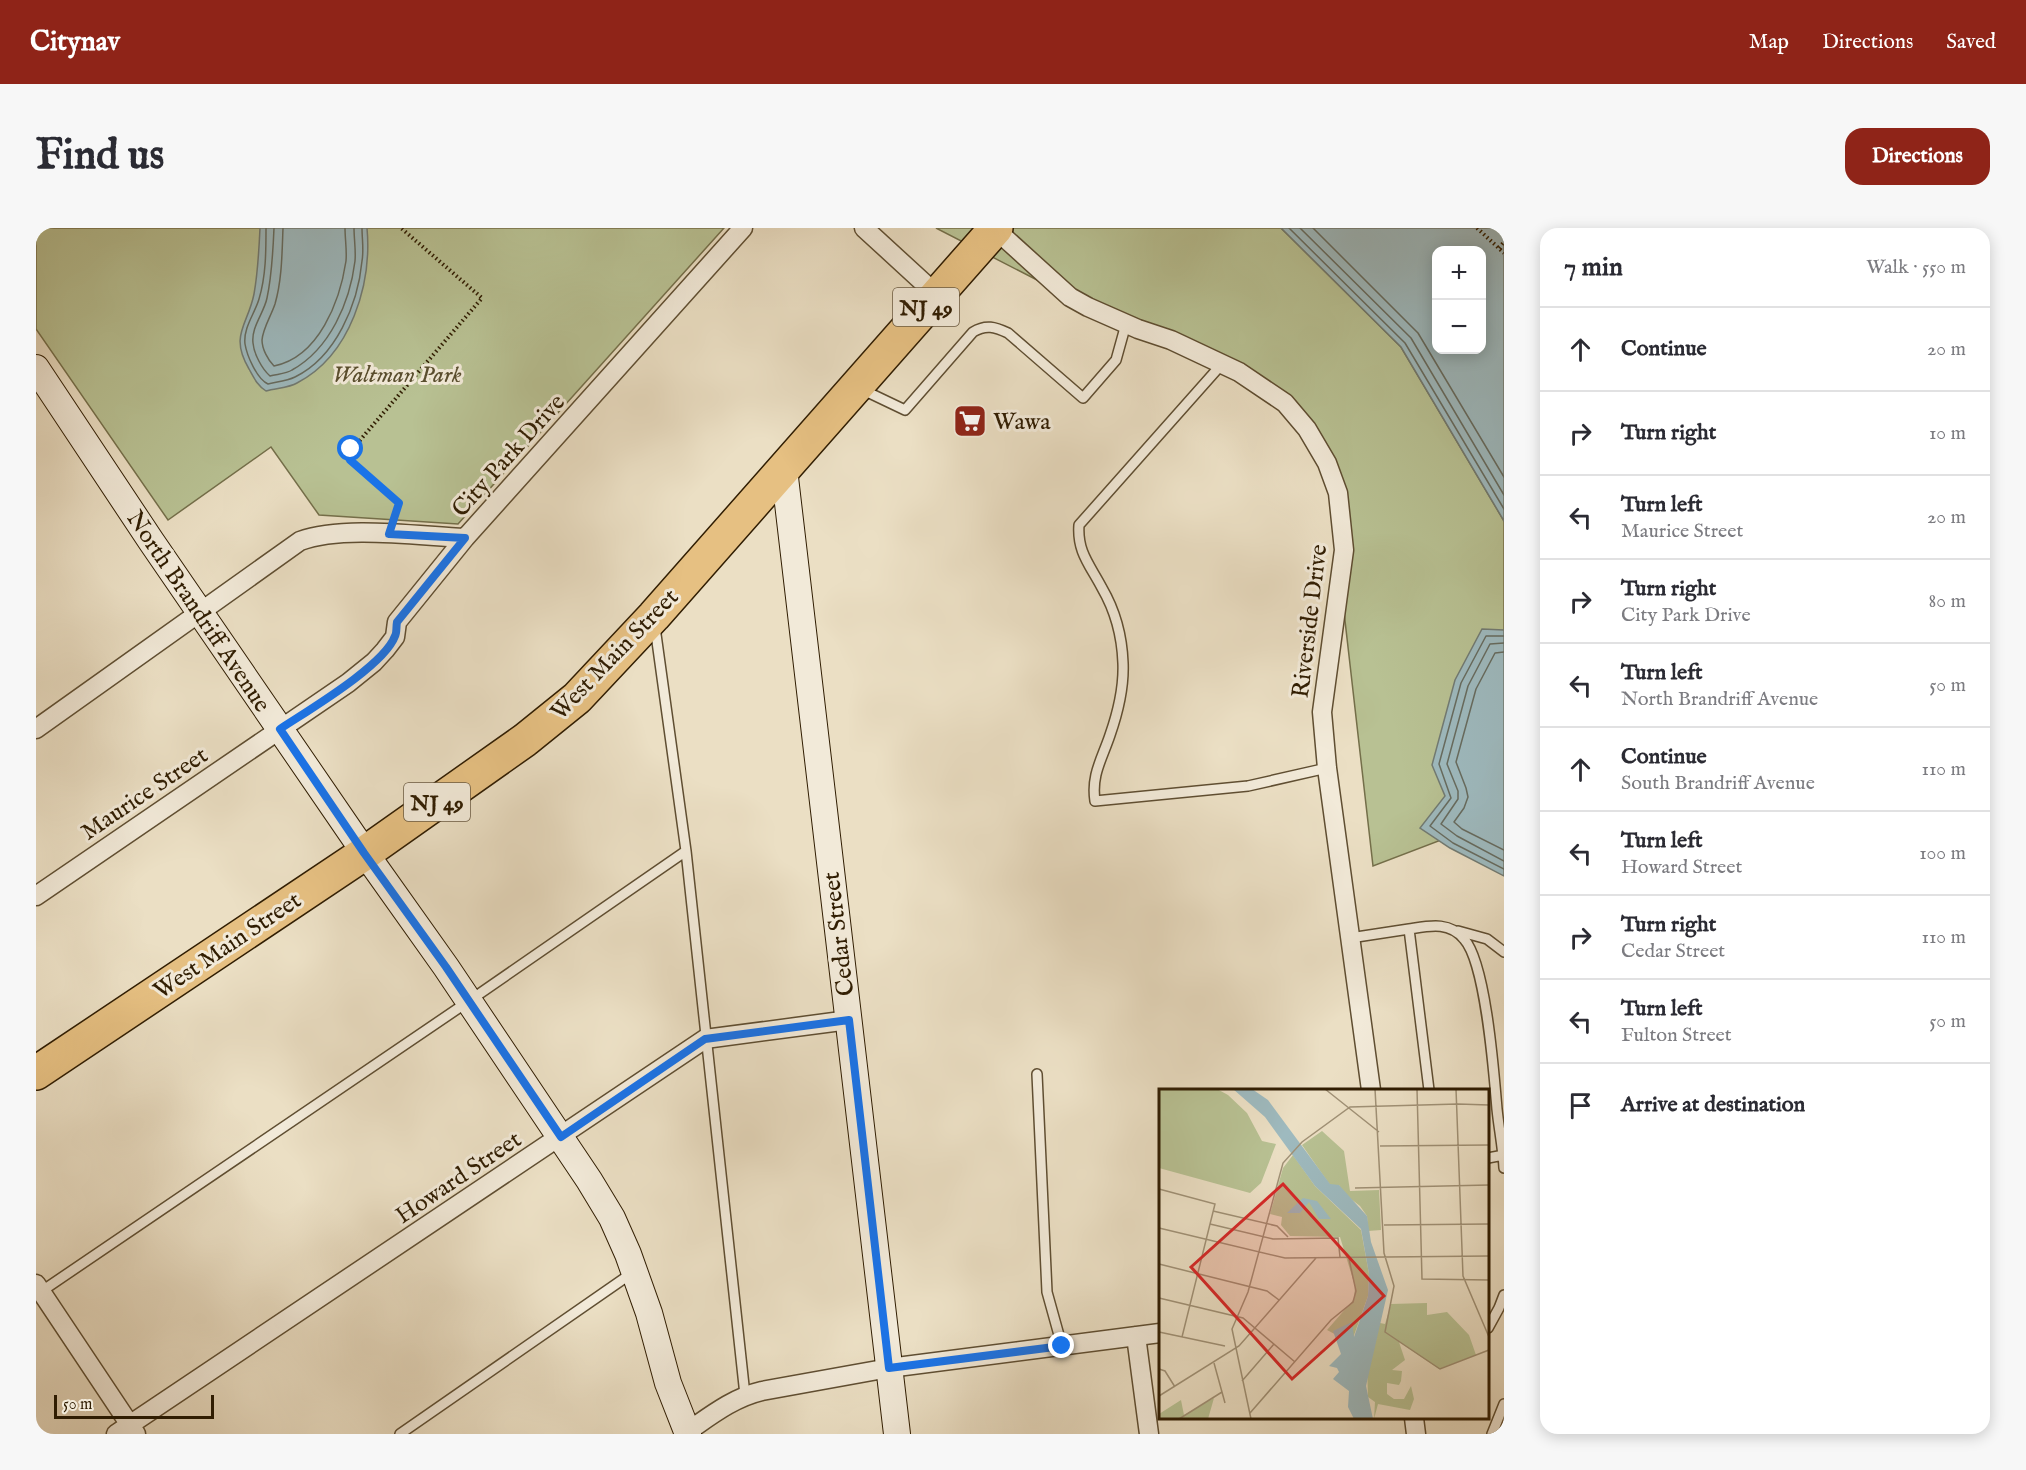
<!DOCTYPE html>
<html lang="en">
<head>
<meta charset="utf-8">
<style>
	body { margin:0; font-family:"IM FELL English",serif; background:#f7f7f7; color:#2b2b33 }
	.controls { position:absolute; right:18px; top:18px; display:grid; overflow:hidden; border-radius:12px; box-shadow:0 3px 15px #0003 }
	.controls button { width:54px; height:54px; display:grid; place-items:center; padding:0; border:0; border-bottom:2px solid #e1e1e2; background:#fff; color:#2b2b33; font:30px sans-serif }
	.scale { position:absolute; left:18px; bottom:15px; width:160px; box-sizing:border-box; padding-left:6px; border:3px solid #301d02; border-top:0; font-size:16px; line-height:21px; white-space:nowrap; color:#301d02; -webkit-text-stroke:4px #f2ead9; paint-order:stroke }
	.stop { position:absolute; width:18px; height:18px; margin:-14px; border:4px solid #1a73e8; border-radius:50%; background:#fff }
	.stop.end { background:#1a73e8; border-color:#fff; box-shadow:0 2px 6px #0008 }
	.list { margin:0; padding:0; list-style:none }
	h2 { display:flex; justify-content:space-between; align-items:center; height:78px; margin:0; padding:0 24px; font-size:26px }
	h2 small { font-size:20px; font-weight:400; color:#7c7c81 }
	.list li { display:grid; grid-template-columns:39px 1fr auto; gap:18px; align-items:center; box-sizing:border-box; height:84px; padding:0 24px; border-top:2px solid #e1e1e2 }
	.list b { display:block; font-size:22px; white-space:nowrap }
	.list p { margin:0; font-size:20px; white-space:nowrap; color:#7c7c81 }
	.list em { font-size:20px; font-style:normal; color:#7c7c81 }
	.icon { flex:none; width:33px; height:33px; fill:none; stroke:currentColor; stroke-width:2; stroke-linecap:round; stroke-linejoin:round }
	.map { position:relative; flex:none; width:1468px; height:1206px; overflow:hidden; border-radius:18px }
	header { display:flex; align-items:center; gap:36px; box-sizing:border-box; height:84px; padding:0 30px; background:#8f2418; color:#fff }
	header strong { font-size:28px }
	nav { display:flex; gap:33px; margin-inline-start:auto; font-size:21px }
	.intro { display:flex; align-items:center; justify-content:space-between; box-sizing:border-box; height:144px; padding:0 36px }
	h1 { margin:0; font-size:42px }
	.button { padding:15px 27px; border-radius:18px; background:#8f2418; color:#fff; font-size:21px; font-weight:700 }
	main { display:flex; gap:36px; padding:0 36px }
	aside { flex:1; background:#fff; border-radius:18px; box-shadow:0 3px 15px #0003 }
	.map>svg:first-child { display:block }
</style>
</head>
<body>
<header>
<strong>Citynav</strong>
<nav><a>Map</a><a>Directions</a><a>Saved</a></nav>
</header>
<div class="intro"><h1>Find us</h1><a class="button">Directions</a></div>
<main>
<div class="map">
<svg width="1468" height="1206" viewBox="0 0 1468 1206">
	<rect width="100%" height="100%" fill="#ebdfc4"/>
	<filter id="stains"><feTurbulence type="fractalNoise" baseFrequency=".00333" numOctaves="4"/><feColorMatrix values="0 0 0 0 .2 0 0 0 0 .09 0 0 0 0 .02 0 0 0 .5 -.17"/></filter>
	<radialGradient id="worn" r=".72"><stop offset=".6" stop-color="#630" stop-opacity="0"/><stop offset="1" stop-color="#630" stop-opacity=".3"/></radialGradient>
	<!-- green -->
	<path fill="#b8c193" stroke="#746f4a" stroke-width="1.5" d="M 0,0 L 688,0 L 422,296 L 283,287 L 235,219 L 132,292 L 0,101 Z
		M 900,0 L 1245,0 L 1365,119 L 1468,293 L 1468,588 L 1337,638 L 1291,235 L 1261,176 L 1034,69 Z"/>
	<!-- water -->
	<path fill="#9ebabf" stroke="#727b73" stroke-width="1.5" fill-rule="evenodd" d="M 224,0 L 331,0 C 336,56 315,127 261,155 C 253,160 240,160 230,163 C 221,157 218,150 213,141 C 193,107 212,97 218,66 C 222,44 223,22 224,0 Z
		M 1245,0 L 1468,0 L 1468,293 L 1365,119 ZM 1446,22 L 1446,122 L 1400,122 L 1400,22 Z
		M 1446,401 L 1468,402 L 1468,648 L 1414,620 L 1384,600 L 1409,568 L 1396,537 L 1419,452 Z"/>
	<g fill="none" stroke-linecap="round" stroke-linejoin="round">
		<!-- shore -->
		<path stroke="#676c60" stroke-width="1.5" d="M 230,0 C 230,23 230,48 223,71 C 219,85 207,100 209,116 C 211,128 221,151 232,156 C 240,154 251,153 259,149 C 300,129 322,76 326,33 C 328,22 326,11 326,0
			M 238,0 C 237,24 236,47 231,70 C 228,85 215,99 217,115 C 218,126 226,141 234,148 C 241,146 250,146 256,142 C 294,121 314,74 319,33 C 320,22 318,11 318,0
			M 247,0 C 246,25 246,52 239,76 C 235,88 227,100 226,112 C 226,121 232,132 238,138 C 283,129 304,73 310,33 C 311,22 309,11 309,0
			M 1253,0 L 1369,115 L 1468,281
			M 1264,0 L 1375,110 L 1468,267
			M 1277,0 L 1382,105 L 1468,249
			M 1468,408 L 1450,408 L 1425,455 L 1403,536 L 1415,570 L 1394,598 L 1417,615 L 1468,641
			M 1468,415 L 1454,416 L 1432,458 L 1411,536 L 1422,563 L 1422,571 L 1405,596 L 1421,608 L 1468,633
			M 1468,424 L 1459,425 L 1440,461 L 1420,534 L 1430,560 L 1432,569 L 1428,580 L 1418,594 L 1426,601 L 1468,622"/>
		<!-- lane casing -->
		<g stroke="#5f4e32" stroke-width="12">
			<path id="lane" d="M 1185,137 L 1043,297 C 1041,324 1054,337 1066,360 C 1080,384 1086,407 1087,435 C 1088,459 1082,484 1074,507 C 1066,531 1055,547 1059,573 L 1212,558 L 1291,540
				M 825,161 L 869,182 L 937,104 C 950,96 959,99 972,105 L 1047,170 L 1080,132 L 1090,96
				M 619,399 L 650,623 L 709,1167
				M 1422,703 L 1451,711 L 1468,724
				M 1314,710 L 1373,701
				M 1001,846 L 1011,1064 L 1026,1118
				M 1393,862 L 1373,701 C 1393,698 1413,693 1428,711 C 1450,735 1458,846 1461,881 C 1463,901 1467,920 1468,940
				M 1452,930 L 1468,927
				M 3,1065 L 433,773 L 650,623
				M 1452,1100 L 1463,1080 L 1468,1067
				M 364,1206 L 596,1045
				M 1456,1206 L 1468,1176"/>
		</g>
		<!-- street casing -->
		<g stroke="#5f4e32" stroke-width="21">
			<path id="street" d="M 828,0 L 901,67
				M 959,1 L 1034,69 L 1052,79 L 1102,101 L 1135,112 L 1203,144 L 1249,175 L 1271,201 L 1291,235 L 1302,265 L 1308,322 L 1286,484 L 1291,540 L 1335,862
				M 0,501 L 264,313 C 307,297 382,308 429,310
				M 0,668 L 312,455 L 338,434 L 349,422 L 359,409 L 361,394 L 429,310 L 707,0
				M 0,1056 L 100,1206
				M 1100,1108 L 1113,1206
				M 1378,1190 L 1380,1206
				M 80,1206 L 669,811 L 813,792
				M 648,1206 C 673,1189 696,1170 726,1163 L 853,1140 L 1124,1105"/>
		</g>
		<!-- secondary casing -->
		<g stroke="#301d02" stroke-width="28">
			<path id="secondary" d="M 0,140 L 115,313 L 329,625 L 410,739 L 553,952 L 576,990 L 592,1026 L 613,1085 L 632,1155 L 652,1206
				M 748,241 L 861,1206"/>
		</g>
		<!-- highway casing -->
		<g stroke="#301d02" stroke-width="36">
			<path id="highway" d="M 0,845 L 329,625 L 489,512 L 541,470 L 618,388 L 960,0"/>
		</g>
		<!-- path -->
		<path stroke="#301d02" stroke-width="4" stroke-dasharray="1.5 3" stroke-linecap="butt" d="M 1441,0 L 1468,25
			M 1463,20 L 1468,14
			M 359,289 L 363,275 L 314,233 L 313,225 L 446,70 L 365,0"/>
		<!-- lane -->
		<use href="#lane" stroke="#f2ead9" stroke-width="9"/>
		<!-- street -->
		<use href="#street" stroke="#f2ead9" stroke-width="18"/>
		<!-- secondary -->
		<use href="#secondary" stroke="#f2ead9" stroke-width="26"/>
		<!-- highway -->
		<use href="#highway" stroke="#e6c082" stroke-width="33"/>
	</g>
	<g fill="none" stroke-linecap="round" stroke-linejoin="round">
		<!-- route -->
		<path stroke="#1a73e8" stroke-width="8" d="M 315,221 L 312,228 L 314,232 L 363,275 L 353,306 L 429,310 L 361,394 C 360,399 361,405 359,408 C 348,438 271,483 244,501 L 328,625 L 410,739 L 525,909 L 669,811 L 813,792 L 853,1140 L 1026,1118"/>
	</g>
	<!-- icons -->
	<defs>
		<g id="supermarket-square" transform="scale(1.725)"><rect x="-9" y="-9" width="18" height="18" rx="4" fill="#8f2418" stroke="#f2ead9"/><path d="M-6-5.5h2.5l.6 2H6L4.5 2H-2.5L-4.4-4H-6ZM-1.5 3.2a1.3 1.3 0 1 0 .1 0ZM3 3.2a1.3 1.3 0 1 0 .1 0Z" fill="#fff"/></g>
	</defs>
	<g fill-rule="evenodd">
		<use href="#supermarket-square" x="934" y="193"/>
	</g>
	<g text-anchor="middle" stroke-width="6" stroke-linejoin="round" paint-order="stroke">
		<!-- shield labels -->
		<g fill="#f2ead9" stroke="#6a5a42" stroke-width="1.5">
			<rect x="857" y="60" width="66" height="38" rx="4.5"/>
			<rect x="368" y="555" width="66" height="38" rx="4.5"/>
		</g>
		<g font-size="22" font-weight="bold" fill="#301d02">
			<text x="890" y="87">NJ 49</text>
			<text x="401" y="582">NJ 49</text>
		</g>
		<!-- park labels -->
		<g font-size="24" font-style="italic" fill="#594e2e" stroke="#f2ead9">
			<text x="361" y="154">Waltman Park</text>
		</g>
		<!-- poi labels -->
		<g font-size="24" fill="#301d02" stroke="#f2ead9" text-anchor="start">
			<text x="957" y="201">Wawa</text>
		</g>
		<!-- street labels -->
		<g font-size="24" fill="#301d02" stroke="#f2ead9">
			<text transform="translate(472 227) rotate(-48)" y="8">City Park Drive</text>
			<text transform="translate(163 383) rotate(56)" y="8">North Brandriff Avenue</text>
			<text transform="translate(1273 393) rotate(-83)" y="8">Riverside Drive</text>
			<text transform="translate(578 426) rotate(-46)" y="8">West Main Street</text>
			<text transform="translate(108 565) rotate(-34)" y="8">Maurice Street</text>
			<text transform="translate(802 706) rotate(-97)" y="8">Cedar Street</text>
			<text transform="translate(191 717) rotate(-34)" y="8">West Main Street</text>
			<text transform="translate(422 949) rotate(-34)" y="8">Howard Street</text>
		</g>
	</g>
	<!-- overview -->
	<g transform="translate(1123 861)">
		<rect width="330" height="330" fill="#ebdfc4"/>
		<path d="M 0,0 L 58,0 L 69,6 L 88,24 L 103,52 L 117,55 L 102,94 L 91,104 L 0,79 ZM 163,42 L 185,62 L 191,102 L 220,101 L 222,141 L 209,142 L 208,127 L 201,117 L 183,103 L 180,96 L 171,96 L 143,56 ZM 134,66 L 156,97 L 202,141 L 210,185 L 209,207 L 194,249 L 185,250 L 168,241 L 195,210 L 196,197 L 181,148 L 131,147 L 122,136 L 123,128 L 111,125 L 124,79 ZM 268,214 L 268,226 L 288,223 L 310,246 L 317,266 L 280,280 L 240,253 L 246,271 L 233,281 L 243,282 L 242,292 L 240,296 L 228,294 L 228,305 L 235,310 L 245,310 L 252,297 L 255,310 L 251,321 L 219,315 L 215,330 L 216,313 L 209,308 L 208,275 L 221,234 L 226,235 L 232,215 ZM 55,309 L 49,330 L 0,330 L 0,325 L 22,311 L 25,326 Z" fill="#b8c193"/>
		<path d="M 74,0 L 93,0 L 109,11 L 171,95 L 180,96 L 208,127 L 212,153 L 229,201 L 207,297 L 214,330 L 195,330 L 189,318 L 190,302 L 174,290 L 180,283 L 178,279 L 170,277 L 182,265 L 174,242 L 193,233 L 195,248 L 209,207 L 210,185 L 202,140 L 156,97 L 106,28 ZM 144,109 L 158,112 L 172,130 L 184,130 L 160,130 L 150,113 L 141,124 L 128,124 Z" fill="#9ebabf"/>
		<path fill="none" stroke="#a09176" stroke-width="1.5" d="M 166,0 L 220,43M 216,0 L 225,164 L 235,197 L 226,243 L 281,280 L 330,261M 258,0 L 263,190 L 330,191M 297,0 L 304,187 L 330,248M 299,15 L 330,16M 221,57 L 330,56M 196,99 L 330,96M 0,100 L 56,115 L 23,248M 54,122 L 118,137 L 129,148M 51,135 L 114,150 L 179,149 L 181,168M 225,136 L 330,135M 0,139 L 126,169 L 330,167M 0,175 L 108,202 L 120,211M 0,209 L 84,229 L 136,273M 0,243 L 66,257M 55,274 L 66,314M 0,280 L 6,282 L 16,298M 83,292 L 115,255M 0,307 L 80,257 L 157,169M 91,324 L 172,231 L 194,213 L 197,202 L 190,170M 20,330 L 63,303M 92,330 L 73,240 L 89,203 L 124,74 L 143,53 L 191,18 L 299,15"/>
		<path fill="#d62828" fill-opacity="0.15" stroke="#d62828" stroke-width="3" d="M 124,95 L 225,207 L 133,290 L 32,178 Z"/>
		<rect width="330" height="330" fill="none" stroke="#301d02" stroke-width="3"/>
	</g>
	<rect width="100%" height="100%" filter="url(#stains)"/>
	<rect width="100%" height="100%" fill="url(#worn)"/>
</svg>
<div class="controls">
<button>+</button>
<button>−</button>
</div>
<div class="scale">50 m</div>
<div class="stop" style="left:315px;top:221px"></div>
<div class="stop end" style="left:1026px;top:1118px"></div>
</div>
<aside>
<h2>7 min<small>Walk · 550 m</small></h2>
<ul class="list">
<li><svg class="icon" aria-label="ahead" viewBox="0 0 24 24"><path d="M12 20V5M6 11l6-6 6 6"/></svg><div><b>Continue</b></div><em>20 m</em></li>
<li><svg class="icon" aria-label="right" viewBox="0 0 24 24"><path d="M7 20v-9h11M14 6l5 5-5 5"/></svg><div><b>Turn right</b></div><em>10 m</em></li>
<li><svg class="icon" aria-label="left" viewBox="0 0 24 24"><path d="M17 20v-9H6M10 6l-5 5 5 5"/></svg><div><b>Turn left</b><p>Maurice Street</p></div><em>20 m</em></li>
<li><svg class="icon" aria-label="right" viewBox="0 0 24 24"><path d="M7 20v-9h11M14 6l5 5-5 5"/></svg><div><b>Turn right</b><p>City Park Drive</p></div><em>80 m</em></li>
<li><svg class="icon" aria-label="left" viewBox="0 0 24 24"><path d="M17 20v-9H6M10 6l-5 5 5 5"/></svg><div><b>Turn left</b><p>North Brandriff Avenue</p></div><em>50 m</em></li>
<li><svg class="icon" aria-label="ahead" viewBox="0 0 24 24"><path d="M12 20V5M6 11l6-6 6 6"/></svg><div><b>Continue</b><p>South Brandriff Avenue</p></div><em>110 m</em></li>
<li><svg class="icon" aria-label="left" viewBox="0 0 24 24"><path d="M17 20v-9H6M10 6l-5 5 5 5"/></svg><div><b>Turn left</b><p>Howard Street</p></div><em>100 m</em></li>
<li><svg class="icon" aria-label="right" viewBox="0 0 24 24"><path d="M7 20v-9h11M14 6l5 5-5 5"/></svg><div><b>Turn right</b><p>Cedar Street</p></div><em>110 m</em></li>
<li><svg class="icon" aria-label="left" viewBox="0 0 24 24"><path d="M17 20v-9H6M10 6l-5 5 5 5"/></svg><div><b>Turn left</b><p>Fulton Street</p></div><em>50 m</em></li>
<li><svg class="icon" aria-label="arrive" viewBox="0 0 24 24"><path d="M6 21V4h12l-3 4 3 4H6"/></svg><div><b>Arrive at destination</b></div></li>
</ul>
</aside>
</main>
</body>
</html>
